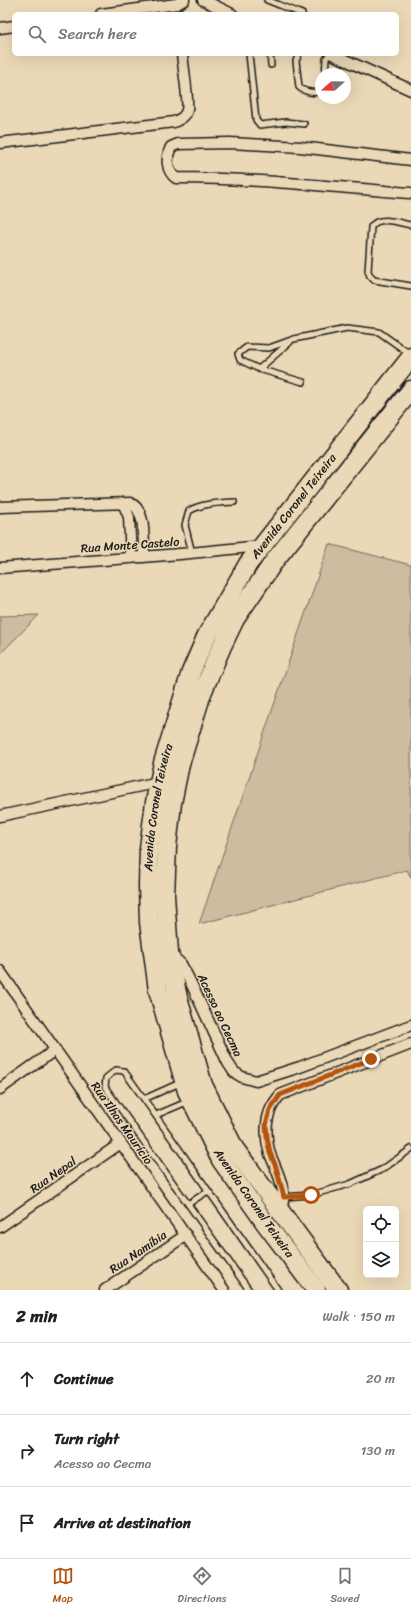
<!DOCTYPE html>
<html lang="en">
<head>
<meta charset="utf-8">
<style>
	body { margin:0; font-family:Sriracha,sans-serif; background:#f6f6f6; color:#202124 }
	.controls { position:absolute; right:12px; bottom:12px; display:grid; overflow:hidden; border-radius:6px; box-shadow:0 4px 16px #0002 }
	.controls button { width:36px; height:36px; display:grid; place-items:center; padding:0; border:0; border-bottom:1px solid #e0e0e0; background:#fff; color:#202124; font:20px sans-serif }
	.compass { position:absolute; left:315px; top:68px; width:36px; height:36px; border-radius:50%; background:#fff; box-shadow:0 4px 16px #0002; rotate:250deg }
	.stop { position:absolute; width:12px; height:12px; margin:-9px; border:3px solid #b45309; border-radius:50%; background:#fff }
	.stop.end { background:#b45309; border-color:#fff; box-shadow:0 1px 4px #0008 }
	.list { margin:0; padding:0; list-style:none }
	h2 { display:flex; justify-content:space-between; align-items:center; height:52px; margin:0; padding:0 16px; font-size:17px }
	h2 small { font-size:13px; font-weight:400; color:#757577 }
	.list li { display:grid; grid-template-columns:26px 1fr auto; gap:12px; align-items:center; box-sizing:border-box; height:72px; padding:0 16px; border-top:1px solid #e0e0e0 }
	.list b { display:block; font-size:15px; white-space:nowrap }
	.list p { margin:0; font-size:13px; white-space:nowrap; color:#757577 }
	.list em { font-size:13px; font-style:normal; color:#757577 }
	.icon { flex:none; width:22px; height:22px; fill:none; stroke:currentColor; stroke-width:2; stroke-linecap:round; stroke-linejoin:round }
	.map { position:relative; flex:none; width:411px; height:1290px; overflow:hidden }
	.search { position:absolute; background:#fff; box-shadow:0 4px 16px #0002; left:12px; right:12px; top:12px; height:44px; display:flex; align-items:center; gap:10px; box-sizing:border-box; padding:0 14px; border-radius:6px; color:#757577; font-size:15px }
	.sheet { height:268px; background:#fff }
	nav { display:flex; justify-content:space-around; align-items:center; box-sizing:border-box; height:56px; border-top:1px solid #e0e0e0; background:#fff; font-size:11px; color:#757577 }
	nav a { display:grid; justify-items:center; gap:2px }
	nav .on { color:#b45309 }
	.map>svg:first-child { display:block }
</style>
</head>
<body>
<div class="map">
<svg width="411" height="1290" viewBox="0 0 411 1290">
	<rect width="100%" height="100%" fill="#ebd8b6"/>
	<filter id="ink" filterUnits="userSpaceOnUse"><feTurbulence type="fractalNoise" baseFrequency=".025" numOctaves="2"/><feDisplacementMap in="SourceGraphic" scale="8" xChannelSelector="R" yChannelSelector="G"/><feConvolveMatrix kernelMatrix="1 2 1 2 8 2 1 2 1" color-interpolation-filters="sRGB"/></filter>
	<g filter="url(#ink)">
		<!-- green -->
		<path fill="#cdbca0" stroke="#746c5e" d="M 329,544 L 411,565 L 411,878 L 407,870 L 199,924 Z
			M 39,615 L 0,654 L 0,616 Z"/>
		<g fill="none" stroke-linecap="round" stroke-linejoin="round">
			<!-- lane casing -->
			<g stroke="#1c1c1c" stroke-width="8">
				<path id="lane" d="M 267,0 L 302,14
					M 249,54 L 256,120 L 260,125 L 286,122 L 304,124
					M 270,54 L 271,65
					M 299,54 L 296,61 L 299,87 C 304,92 315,94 321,91
					M 325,74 L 326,59 L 329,54
					M 411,225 C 400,223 378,215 371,227 L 368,271 L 370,276 L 374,280 L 411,286
					M 259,369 L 290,342
					M 303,382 L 259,369 L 240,360 L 238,354 L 247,347 L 269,348 L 294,339 L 347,328 L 379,332 L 410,354
					M 192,553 L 185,525 L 189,511 C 203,503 219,503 234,502
					M 144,1099 L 182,1082
					M 156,1115 L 189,1101
					M 284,1197 L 311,1195 L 350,1184 L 383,1169 L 411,1149
					M 188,1204 L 208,1191
					M 249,1290 L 105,1087 L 106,1078 L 116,1070 L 124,1071 L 144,1099 L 278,1290"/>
			</g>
			<!-- street casing -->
			<g stroke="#1c1c1c" stroke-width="13">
				<path id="street" d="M 203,0 L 232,14
					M 101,14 L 177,4 L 184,0
					M 0,28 L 14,26
					M 332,54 L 411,90
					M 0,143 L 174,122 C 179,120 186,116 187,110 C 189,103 183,64 182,54
					M 411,160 L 300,147 L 230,143 L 178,144 L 171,147 C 166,157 166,171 176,178 C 255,178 333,187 411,193
					M 123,503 L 129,517 L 131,558
					M 0,507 L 130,503 C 147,510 143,541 144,557
					M 0,568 L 180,554 L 261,546
					M 0,816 L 159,782
					M 170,954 L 181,964 L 190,981 L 228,1063 L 234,1072 L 242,1077 L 256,1081 L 300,1067 L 411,1025
					M 0,971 L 224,1290
					M 0,1089 L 55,1050
					M 279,1213 C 290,1194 277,1172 270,1154 C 266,1140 265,1124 270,1111 C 272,1105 276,1100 280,1095 L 411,1044
					M 0,1227 L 121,1143
					M 105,1290 L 186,1235"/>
			</g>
			<!-- highway casing -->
			<g stroke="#1c1c1c" stroke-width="21">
				<g id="highway">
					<path id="s1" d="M 316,1290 L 266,1224 L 221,1160 L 187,1091 L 158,990 L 149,922 L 148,885 L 149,848 L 155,802 L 163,763 L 191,672 L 207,635 L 248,564 L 411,357"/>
					<path d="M 338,1290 L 234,1148 L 203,1085 L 178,998 L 169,953 L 165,896 L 167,847 L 172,803 L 180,764 L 202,693 L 222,646 L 235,619 L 275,560 L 411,390"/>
				</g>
			</g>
			<!-- lane -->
			<use href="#lane" stroke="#ebd8b6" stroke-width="5"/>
			<!-- street -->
			<use href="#street" stroke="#ebd8b6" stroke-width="10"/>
			<!-- highway -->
			<use href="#highway" stroke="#ebd8b6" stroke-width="18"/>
		</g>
	</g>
	<g fill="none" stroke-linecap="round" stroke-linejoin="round" filter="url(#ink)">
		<!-- route -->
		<path stroke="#b45309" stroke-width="5" d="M 311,1195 L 284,1197 L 276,1167 L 270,1153 L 267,1137 L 266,1125 L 270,1110 L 280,1095 L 371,1059"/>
	</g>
	<g text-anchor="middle" stroke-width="3" stroke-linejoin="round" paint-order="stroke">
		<!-- street labels -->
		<g font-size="12" fill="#1c1c1c" stroke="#ebd8b6">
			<text dy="4" stroke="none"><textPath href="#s1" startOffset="863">Avenida Coronel Teixeira</textPath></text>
			<text transform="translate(130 545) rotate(-4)" y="4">Rua Monte Castelo</text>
			<text dy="4" stroke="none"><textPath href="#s1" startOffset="527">Avenida Coronel Teixeira</textPath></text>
			<text transform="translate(220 1015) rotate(65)" y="4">Acesso ao Cecma</text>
			<text transform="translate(122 1123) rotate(55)" y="4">Rua Ilhas Maurício</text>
			<text transform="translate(53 1175) rotate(-35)" y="4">Rua Nepal</text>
			<text transform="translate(254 1203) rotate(55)" y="4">Avenida Coronel Teixeira</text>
			<text transform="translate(138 1252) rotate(-34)" y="4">Rua Namíbia</text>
		</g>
	</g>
</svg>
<div class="controls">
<button><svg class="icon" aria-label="locate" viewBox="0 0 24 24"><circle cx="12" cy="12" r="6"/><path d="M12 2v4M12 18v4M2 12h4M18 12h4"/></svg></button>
<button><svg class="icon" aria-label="layers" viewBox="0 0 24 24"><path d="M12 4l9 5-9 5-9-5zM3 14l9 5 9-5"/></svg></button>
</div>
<svg class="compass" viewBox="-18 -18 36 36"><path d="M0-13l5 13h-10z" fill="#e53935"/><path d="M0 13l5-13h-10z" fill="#757577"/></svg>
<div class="stop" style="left:311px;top:1195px"></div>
<div class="stop end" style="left:371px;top:1059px"></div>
<div class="search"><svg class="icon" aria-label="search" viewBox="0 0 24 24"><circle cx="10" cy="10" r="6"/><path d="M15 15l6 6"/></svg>Search here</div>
</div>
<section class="sheet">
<h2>2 min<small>Walk · 150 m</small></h2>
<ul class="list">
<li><svg class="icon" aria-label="ahead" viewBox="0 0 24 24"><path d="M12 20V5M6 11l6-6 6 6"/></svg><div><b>Continue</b></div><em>20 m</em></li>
<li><svg class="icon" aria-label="right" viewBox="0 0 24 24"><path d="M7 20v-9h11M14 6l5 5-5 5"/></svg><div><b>Turn right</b><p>Acesso ao Cecma</p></div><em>130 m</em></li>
<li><svg class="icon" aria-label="arrive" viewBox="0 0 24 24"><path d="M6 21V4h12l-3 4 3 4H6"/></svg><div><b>Arrive at destination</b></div></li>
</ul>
</section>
<nav>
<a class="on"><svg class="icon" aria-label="map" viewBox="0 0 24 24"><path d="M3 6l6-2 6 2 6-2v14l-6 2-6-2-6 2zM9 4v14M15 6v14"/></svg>Map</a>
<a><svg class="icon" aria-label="directions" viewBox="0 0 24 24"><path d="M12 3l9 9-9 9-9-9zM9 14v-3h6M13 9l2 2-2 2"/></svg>Directions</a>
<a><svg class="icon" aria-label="saved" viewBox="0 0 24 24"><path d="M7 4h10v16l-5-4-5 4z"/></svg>Saved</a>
</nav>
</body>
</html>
